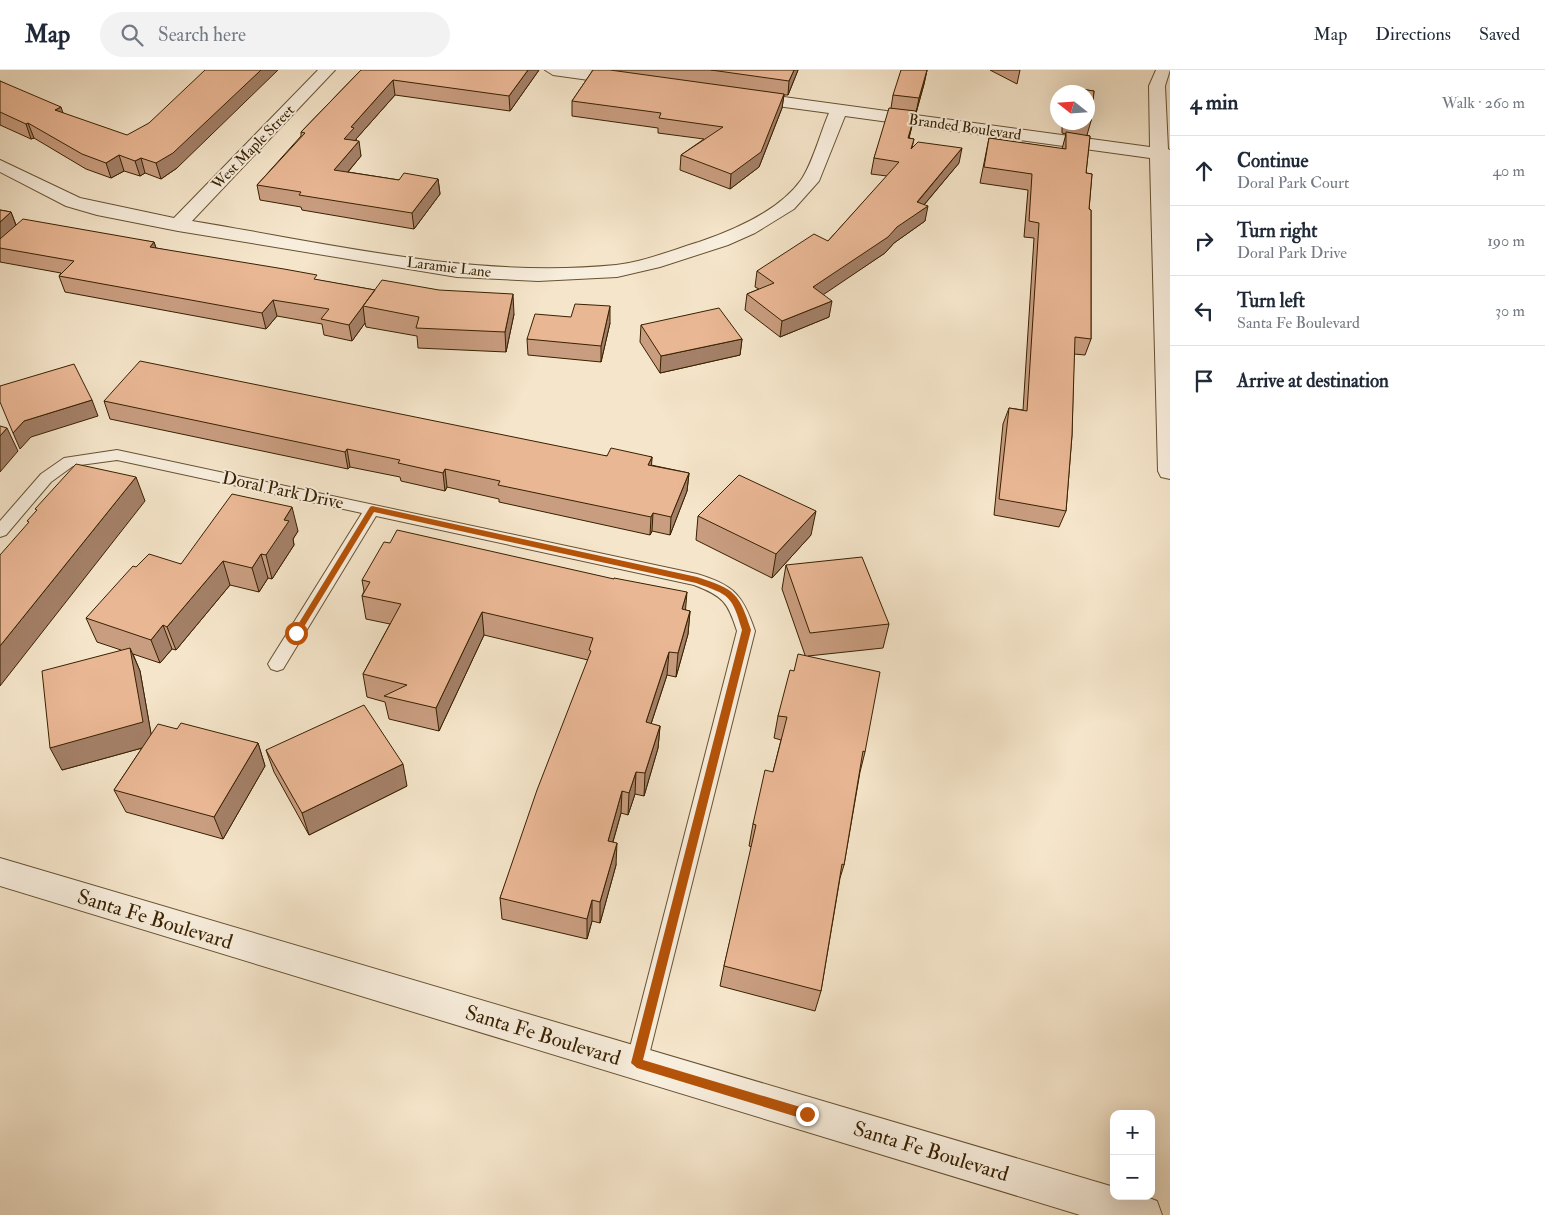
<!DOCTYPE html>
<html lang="en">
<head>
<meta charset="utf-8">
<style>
	body { margin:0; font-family:"IM FELL Double Pica",serif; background:#f2f2f3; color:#1f2937 }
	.controls { position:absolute; right:15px; bottom:15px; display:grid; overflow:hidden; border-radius:10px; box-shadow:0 5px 20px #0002 }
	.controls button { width:45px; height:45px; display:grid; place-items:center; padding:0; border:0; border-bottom:1px solid #e0e1e3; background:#fff; color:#1f2937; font:25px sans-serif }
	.compass { position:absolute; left:1050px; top:15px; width:45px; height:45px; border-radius:50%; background:#fff; box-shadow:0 5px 20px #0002; rotate:287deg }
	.stop { position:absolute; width:15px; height:15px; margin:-11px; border:4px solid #b45309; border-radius:50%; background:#fff }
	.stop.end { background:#b45309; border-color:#fff; box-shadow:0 1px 5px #0008 }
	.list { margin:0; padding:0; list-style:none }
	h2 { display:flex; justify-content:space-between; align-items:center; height:65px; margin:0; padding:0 20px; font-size:21px }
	h2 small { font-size:16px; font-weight:400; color:#747a83 }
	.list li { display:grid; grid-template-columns:32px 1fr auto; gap:15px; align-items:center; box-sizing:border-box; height:70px; padding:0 20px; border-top:1px solid #e0e1e3 }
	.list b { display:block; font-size:19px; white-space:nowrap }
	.list p { margin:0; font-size:16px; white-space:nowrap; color:#747a83 }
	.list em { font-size:16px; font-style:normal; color:#747a83 }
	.icon { flex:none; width:28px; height:28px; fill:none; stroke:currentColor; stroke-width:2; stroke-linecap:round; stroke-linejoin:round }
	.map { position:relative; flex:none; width:1170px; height:1145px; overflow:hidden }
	header { display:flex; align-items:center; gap:30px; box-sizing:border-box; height:70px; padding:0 25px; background:#fff; border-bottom:1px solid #e0e1e3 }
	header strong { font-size:24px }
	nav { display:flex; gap:28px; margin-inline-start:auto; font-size:18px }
	.search { width:350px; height:45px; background:#f2f2f3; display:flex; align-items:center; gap:12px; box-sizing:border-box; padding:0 18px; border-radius:28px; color:#747a83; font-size:19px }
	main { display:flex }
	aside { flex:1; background:#fff }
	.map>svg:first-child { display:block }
</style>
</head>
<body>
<header>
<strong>Map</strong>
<div class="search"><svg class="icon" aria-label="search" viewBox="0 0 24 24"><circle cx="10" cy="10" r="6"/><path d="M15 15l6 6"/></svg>Search here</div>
<nav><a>Map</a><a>Directions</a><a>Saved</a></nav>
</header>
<main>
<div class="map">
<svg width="1170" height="1145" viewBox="0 0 1170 1145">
	<rect width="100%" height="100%" fill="#f5e5ca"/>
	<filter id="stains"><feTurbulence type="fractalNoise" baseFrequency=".004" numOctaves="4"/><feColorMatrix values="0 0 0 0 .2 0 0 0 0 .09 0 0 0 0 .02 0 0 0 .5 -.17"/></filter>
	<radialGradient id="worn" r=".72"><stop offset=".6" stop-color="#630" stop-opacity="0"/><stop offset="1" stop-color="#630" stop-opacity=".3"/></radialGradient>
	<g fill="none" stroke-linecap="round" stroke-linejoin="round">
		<!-- service casing -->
		<g stroke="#675232" stroke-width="2">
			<path id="service" d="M 117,380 L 697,504 C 734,515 743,525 755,561 L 645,1001 L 637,1004 L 629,1001 L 626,993 L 737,561 C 728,532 723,526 694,515 L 376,446 L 283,599 L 277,601 L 271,599 L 268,594 L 271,589 L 362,443 L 117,390 L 73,396 L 51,412 L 6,465 L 0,467 L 0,451 L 41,404 L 64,388 Z"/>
		</g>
		<!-- minor casing -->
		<g stroke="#675232" stroke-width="2">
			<path id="minor" d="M 318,0 L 335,0 L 192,151 C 332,174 473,209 616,195 C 644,192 672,180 699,172 C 734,160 779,141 801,110 C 812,95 821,61 829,43 L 747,32 L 741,31 L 739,27 L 741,23 L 747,22 L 1150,77 L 1149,16 L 1156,0 L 1170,0 L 1165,16 L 1168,79 L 1170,80 L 1170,409 L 1161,407 L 1158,401 L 1150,88 L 845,46 L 819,111 L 794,139 L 755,163 L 728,175 L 660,197 L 617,207 L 538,211 L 457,207 L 178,161 L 97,145 L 66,136 L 0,102 L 0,90 L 80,128 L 174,148 Z
				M 545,0 L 589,0 L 625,5 L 631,6 L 633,10 L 631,14 L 625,15 L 553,5 Z
				M 0,788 L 1114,1117 L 1114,1126 L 1144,1126 L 1157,1131 L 1162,1145 L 1080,1145 L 0,816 Z"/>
		</g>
		<!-- service -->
		<use href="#service" fill="#f8eedd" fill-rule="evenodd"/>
		<!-- minor -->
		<use href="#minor" fill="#f8eedd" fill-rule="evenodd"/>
	</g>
	<!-- wall -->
	<path fill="#c99d80" stroke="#382100" d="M 361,0 L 539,0 L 510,41 L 395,25 L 356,69 L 361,86 L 348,102 L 399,110 L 438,109 L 440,124 L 414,159 L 302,140 L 301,137 L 260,130 L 257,115 L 301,66 L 301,62 Z
		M 593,0 L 798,0 L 788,25 L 784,25 L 782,38 L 759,97 L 730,119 L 680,100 L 681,85 L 704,69 L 658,63 L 658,58 L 572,46 L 572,31 Z
		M 927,0 L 924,14 L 916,43 L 915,43 L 909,68 L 914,69 L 912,78 L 959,93 L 924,135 L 925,151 L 894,173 L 885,183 L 823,224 L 829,247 L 780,267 L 745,240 L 747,224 L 759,219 L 755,217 L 757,201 L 828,171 L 887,106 L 871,104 L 874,88 L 891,38 L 893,25 Z
		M 990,0 L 1020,0 L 1017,14 Z
		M 0,11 L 63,43 L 177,98 L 161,109 L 145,103 L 140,106 L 124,101 L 111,108 L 86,99 L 34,68 L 31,69 L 0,55 Z
		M 1066,17 L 1094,21 L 1091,51 L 1087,65 L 1090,66 L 1086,103 L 1092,104 L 1089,139 L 1091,140 L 1091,269 L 1085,285 L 1074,284 L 1072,365 L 1066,441 L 1059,457 L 994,445 L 1003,354 L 1009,338 L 1023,340 L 1034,168 L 1024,167 L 1028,120 L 980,113 L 989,68 L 1062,79 L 1066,64 L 1062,63 L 1062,52 L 1088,52 L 1088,22 L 1064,22 Z
		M 0,140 L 11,142 L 16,155 L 154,172 L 156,178 L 317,210 L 514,244 L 506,282 L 418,278 L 417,266 L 366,257 L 365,253 L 352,271 L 324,265 L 322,254 L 277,246 L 266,259 L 65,222 L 59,206 L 61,203 L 0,192 Z
		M 610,253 L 601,292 L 528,285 L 527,269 Z
		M 641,255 L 742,269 L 740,285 L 660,303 L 640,272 Z
		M 104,331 L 607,386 L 652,387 L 651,395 L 689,403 L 687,421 L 670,465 L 652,461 L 650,465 L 499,432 L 499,429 L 447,417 L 445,421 L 401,411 L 400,407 L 350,397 L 348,399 L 110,349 Z
		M 698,446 L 811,465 L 772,508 L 696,470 Z
		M 298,461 L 293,469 L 294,475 L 272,509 L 268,508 L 259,522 L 230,515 L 176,580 L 172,579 L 160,593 L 133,584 L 140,601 L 151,664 L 177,659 L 258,673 L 265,696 L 223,769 L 126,742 L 114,720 L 142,678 L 62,700 L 121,580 L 97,572 L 86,548 L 136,497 L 181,494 Z
		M 786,495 L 889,554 L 883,578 L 808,586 L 865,682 L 860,702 L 844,795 L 840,808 L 821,921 L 815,941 L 720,916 L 724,896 L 752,777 L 749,776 L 753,754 L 773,702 L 781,670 L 774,668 L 778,646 L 794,601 L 805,585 L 782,519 Z
		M 362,510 L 685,540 L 690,541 L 688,564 L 676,607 L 667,605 L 651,654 L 660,656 L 658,678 L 644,726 L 635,724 L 628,745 L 621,743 L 613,772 L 616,795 L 600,853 L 592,851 L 587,869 L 502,849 L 500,828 L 588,590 L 484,565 L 439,661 L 389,649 L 385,632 L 367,627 L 363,604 L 390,554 L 366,549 L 362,526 L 364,521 Z
		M 266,680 L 407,716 L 309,765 L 274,702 Z"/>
	<!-- shaded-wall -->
	<path fill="#a48068" stroke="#382100" d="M 261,0 L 278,0 L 177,98 L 161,109 L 156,93 Z
		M 528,0 L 539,0 L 510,41 L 509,26 Z
		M 794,0 L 798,0 L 788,25 L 789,11 Z
		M 927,0 L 924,14 L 916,43 L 919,28 Z
		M 393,10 L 395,25 L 356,69 L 356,73 L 344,69 L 351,57 Z
		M 784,24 L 782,38 L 759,97 L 730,119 L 731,104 Z
		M 61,37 L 66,52 L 55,40 Z
		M 916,41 L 912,56 L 905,83 L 908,68 Z
		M 28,53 L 34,68 L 31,69 L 26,54 Z
		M 359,71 L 361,86 L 336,116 L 334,100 Z
		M 962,78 L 959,93 L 917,143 L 928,136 L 925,151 L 894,173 L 885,183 L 811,233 L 813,217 L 897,157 Z
		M 119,85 L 124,101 L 111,108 L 106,93 Z
		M 141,88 L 145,103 L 140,106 L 135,91 Z
		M 438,109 L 440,124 L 414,159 L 412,143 Z
		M 11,142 L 17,158 L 0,173 L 0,152 Z
		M 154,172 L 159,188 L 150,177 Z
		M 513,224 L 514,244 L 506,282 L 505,262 Z
		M 273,230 L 277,246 L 266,259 L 262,243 Z
		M 832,231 L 829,247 L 780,267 L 782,251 Z
		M 363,236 L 365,253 L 352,271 L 349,255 Z
		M 610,236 L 610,253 L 601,292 L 601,276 Z
		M 742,269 L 740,285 L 660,303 L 661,286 Z
		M 92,330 L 98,346 L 31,367 L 20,379 L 13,363 L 24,351 Z
		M 7,358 L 18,381 L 0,402 L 0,366 Z
		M 347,379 L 350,397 L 348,399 L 345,382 Z
		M 652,387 L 651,404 L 648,395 Z
		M 445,399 L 447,417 L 445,421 L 443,403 Z
		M 689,403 L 687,421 L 670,465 L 671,447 Z
		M 136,407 L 145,431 L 0,616 L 0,576 Z
		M 292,437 L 298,461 L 293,469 L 294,475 L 272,509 L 266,485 L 284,450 Z
		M 816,441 L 811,465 L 772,508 L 776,484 Z
		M 653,443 L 652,461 L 650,465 L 651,447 Z
		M 261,484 L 268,508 L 259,522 L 252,498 Z
		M 223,491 L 230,515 L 176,580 L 167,557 Z
		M 687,522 L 685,546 L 682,539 Z
		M 690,541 L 688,564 L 676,607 L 678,583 Z
		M 482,542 L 484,565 L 439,661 L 436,638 Z
		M 163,555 L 172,579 L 160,593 L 151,570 Z
		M 130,578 L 140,601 L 153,675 L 62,700 L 50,678 Z
		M 669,582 L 667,605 L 644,675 L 646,652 Z
		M 660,656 L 658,678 L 644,726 L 645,703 Z
		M 258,673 L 265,696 L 223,769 L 214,747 Z
		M 403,694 L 407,716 L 309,765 L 302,743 Z
		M 636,702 L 635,724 L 628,745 L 629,723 Z
		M 622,721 L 621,743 L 607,792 L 608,771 Z
		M 617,773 L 616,795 L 600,853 L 600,832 Z
		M 592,830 L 592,851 L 587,869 L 587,849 Z"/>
	<!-- building -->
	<path fill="#eab795" stroke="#382100" d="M 205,0 L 261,0 L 173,83 L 156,93 L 141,88 L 135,91 L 119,85 L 106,93 L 82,84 L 28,53 L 26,54 L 0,42 L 0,11 L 61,37 L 55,40 L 127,65 L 149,53 Z
		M 361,0 L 528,0 L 509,26 L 393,10 L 351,57 L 354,58 L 344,69 L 359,71 L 334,100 L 399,110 L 404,103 L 438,109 L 412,143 L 299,125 L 301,122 L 257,115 L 305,63 L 301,62 Z
		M 593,0 L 610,0 L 784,24 L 761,82 L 731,104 L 681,85 L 723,57 L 659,48 L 661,43 L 572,31 Z
		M 711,0 L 794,0 L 789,11 Z
		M 901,0 L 927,0 L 919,28 L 893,25 Z
		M 1066,17 L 1094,21 L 1091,51 L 1088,51 L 1088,22 L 1066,22 Z
		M 889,38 L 916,41 L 908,68 L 914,69 L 911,79 L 918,72 L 962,78 L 917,132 L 928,136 L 897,157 L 888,167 L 813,217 L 832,231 L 782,251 L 747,224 L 774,213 L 757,201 L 814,164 L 828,171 L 899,92 L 874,88 Z
		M 1066,62 L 1090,66 L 1086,103 L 1092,104 L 1089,139 L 1091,140 L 1091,269 L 1075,267 L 1072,365 L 1066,441 L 999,429 L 1009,338 L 1027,341 L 1039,153 L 1029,151 L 1032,104 L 984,97 L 989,68 L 1066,79 Z
		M 0,140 L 11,142 L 0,152 Z
		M 23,149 L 154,172 L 150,177 L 284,199 L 317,205 L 314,209 L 375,220 L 349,255 L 321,249 L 329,239 L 273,230 L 262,243 L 59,206 L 74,191 L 0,178 L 0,169 Z
		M 382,210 L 439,220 L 513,224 L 505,262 L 416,258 L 419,247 L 363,236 Z
		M 575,234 L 610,236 L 601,276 L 527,269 L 535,244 L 571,247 Z
		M 719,238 L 742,269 L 661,286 L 641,255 Z
		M 140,291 L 607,386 L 611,378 L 652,387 L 648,395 L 689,403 L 671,447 L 653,443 L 651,447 L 498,415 L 500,411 L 445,399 L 443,403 L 398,393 L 400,390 L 347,379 L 345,382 L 104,331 Z
		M 74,294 L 92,330 L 24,351 L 13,363 L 0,332 L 0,316 Z
		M 0,356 L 7,358 L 0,366 Z
		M 76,394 L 136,407 L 0,576 L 0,485 L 29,452 L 27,451 L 37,440 L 35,439 Z
		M 739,405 L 816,441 L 776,484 L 698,446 Z
		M 232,424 L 292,437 L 284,450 L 289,451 L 266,485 L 261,484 L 252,498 L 223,491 L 167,557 L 163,555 L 151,570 L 86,548 L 133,496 L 136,497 L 149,484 L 181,494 Z
		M 397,460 L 614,509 L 614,508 L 687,522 L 682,539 L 690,541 L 678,583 L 669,582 L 646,652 L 660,656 L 645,703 L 636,702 L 629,723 L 622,721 L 608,771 L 617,773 L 600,832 L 592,830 L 587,849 L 500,828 L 537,720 L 591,581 L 589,580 L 593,568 L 482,542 L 436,638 L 384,626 L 407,615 L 363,604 L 401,534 L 362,526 L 370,512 L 362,510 L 384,472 L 390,473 Z
		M 862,487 L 889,554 L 810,563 L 786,495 Z
		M 130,578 L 143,652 L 50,678 L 42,601 Z
		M 798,584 L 880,602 L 865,682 L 863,681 L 844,795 L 842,794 L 821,921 L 724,896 L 756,755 L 753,754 L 765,700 L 773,702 L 787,647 L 778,646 L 790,600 L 794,601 Z
		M 364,635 L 403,694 L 302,743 L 266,680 Z
		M 181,653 L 258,673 L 214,747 L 114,720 L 158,654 L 177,659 Z"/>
	<!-- route -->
	<path fill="#b45309" d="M 372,436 L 697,507 C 735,519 739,523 751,560 L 643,990 L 807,1039 L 812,1044 L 811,1048 L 807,1050 L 637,998 L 631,993 L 742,560 C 732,526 730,525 696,513 L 374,442 L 299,565 L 294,565 L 294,561 L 370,437 Z"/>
	<g text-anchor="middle" stroke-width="4" stroke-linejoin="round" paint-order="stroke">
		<!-- far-street labels -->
		<g font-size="15" fill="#382100" stroke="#f8eedd">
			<text transform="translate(965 57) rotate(8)" y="5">Branded Boulevard</text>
			<text transform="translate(253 77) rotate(-46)" y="5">West Maple Street</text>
			<text transform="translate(449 197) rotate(7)" y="5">Laramie Lane</text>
		</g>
		<!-- street labels -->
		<g font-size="18" fill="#382100" stroke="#f8eedd">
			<text transform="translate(283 420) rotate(12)" y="6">Doral Park Drive</text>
		</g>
		<!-- near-street labels -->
		<g font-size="21" fill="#382100" stroke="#f8eedd">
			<text transform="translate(155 849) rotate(17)" y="7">Santa Fe Boulevard</text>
			<text transform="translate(543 965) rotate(17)" y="7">Santa Fe Boulevard</text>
			<text transform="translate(931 1081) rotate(17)" y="7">Santa Fe Boulevard</text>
		</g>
	</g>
	<rect width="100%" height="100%" filter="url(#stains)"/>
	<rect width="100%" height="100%" fill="url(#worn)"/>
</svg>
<div class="controls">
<button>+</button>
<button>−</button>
</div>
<svg class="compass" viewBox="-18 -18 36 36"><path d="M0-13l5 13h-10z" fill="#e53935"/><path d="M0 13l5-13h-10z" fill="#747a83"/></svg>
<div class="stop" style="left:296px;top:563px"></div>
<div class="stop end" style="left:807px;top:1044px"></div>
</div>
<aside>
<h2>4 min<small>Walk · 260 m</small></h2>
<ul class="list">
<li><svg class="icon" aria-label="ahead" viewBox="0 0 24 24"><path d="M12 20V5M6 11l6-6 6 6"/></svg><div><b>Continue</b><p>Doral Park Court</p></div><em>40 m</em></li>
<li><svg class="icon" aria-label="right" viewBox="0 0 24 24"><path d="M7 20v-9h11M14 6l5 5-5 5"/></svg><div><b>Turn right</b><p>Doral Park Drive</p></div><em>190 m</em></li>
<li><svg class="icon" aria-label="left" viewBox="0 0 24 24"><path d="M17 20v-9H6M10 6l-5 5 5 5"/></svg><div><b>Turn left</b><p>Santa Fe Boulevard</p></div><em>30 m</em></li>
<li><svg class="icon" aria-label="arrive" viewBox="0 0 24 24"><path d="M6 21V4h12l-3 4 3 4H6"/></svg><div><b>Arrive at destination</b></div></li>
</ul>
</aside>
</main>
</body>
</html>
